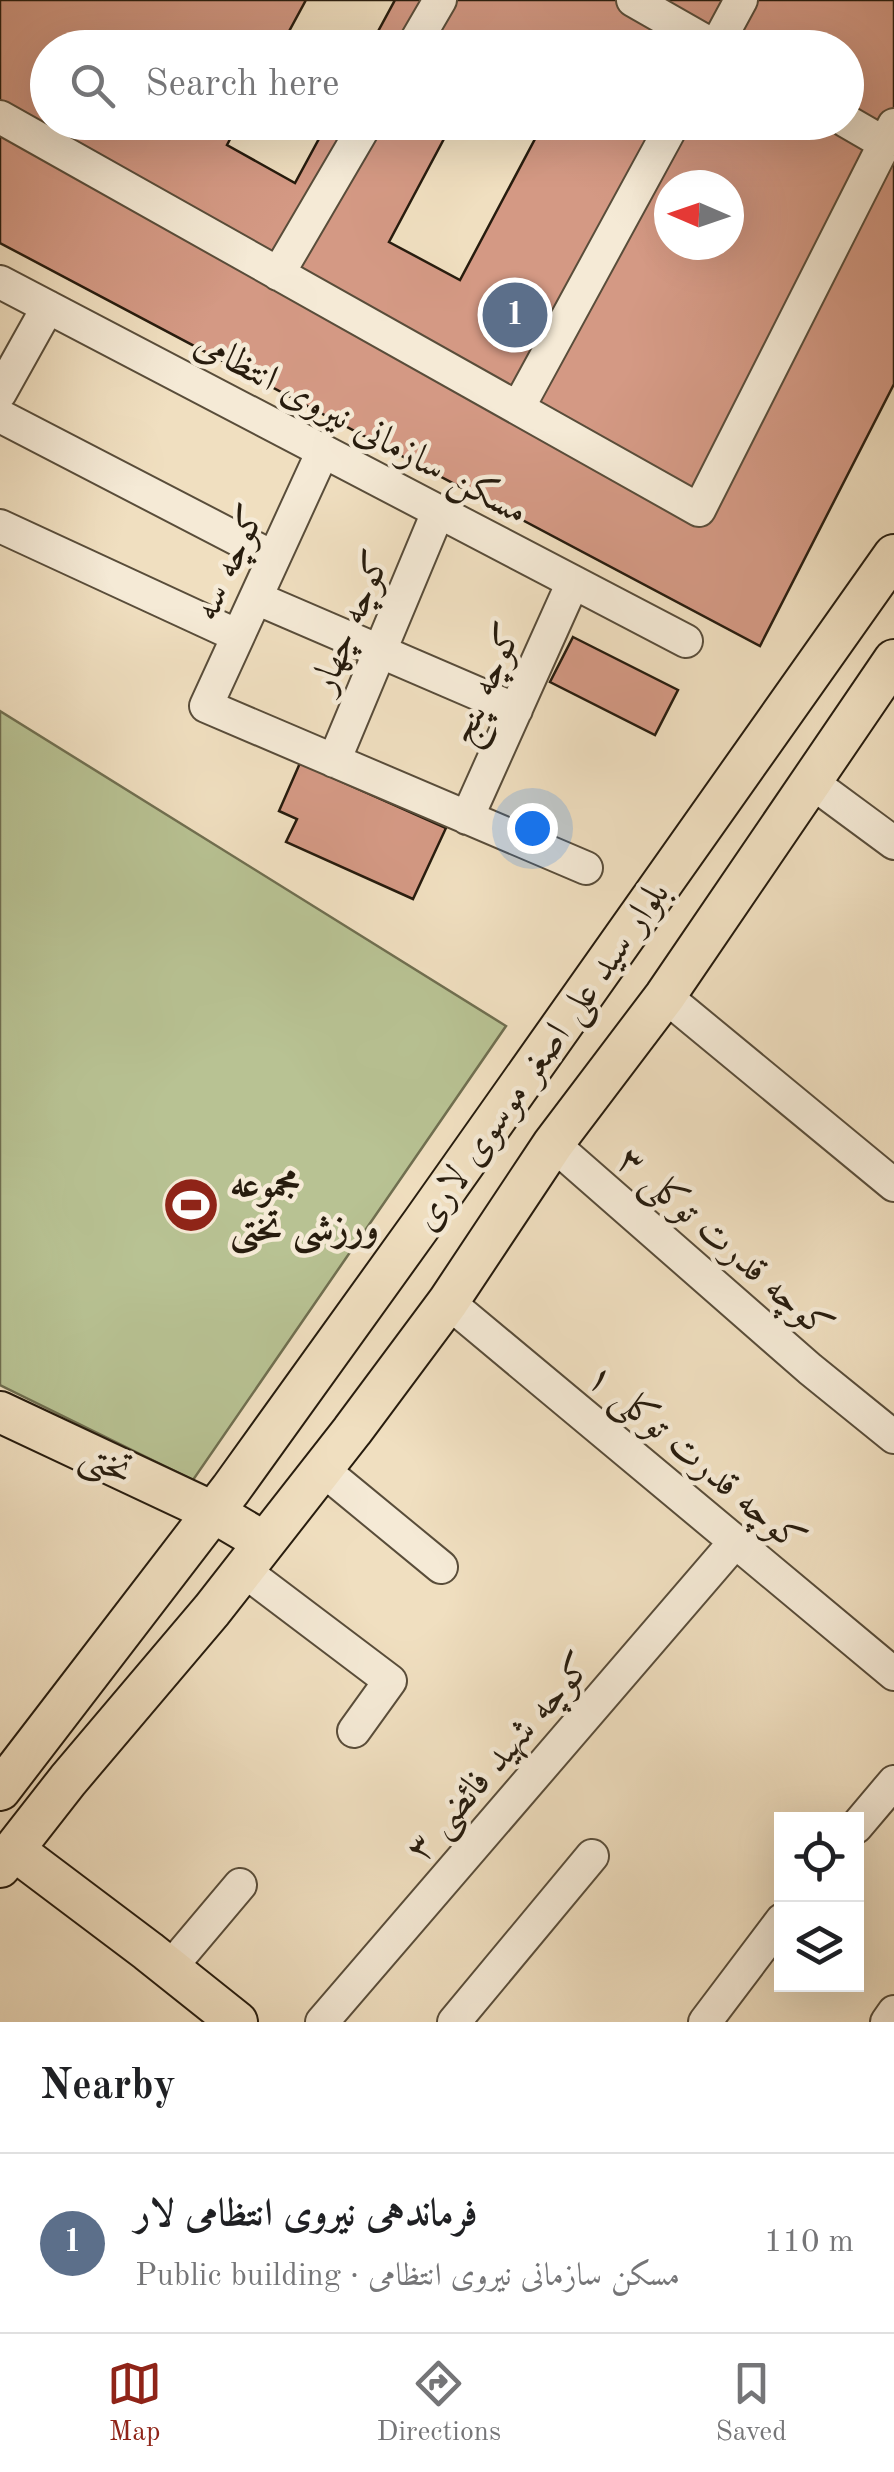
<!DOCTYPE html>
<html lang="en">
<head>
<meta charset="utf-8">
<style>
	body { margin:0; font-family:"Old Standard TT",Amiri,serif; background:#f6f6f6; color:#202124 }
	.controls { position:absolute; right:30px; bottom:30px; display:grid; overflow:hidden; border-radius:0px; box-shadow:0 10px 40px #0002 }
	.controls button { width:90px; height:90px; display:grid; place-items:center; padding:0; border:0; border-bottom:2px solid #e0e0e0; background:#fff; color:#202124; font:50px sans-serif }
	.compass { position:absolute; left:654px; top:170px; width:90px; height:90px; border-radius:50%; background:#fff; box-shadow:0 10px 40px #0002; rotate:272deg }
	.you { position:absolute; left:532px; top:828px; width:35px; height:35px; margin:-25px; border:8px solid #fff; border-radius:50%; background:#1a73e8; box-shadow:0 0 0 15px #1a73e833 }
	.badge { display:grid; place-items:center; width:65px; height:65px; border-radius:50%; background:#8f2418; color:#fff; font-size:32px; font-weight:700 }
	.pin { position:absolute; translate:-50% -50%; border:5px solid #fff; box-shadow:0 2px 10px #0006 }
	.list { margin:0; padding:0; list-style:none }
	h2 { display:flex; justify-content:space-between; align-items:center; height:130px; margin:0; padding:0 40px; font-size:42px }
	h2 small { font-size:32px; font-weight:400; color:#757577 }
	.list li { display:grid; grid-template-columns:65px 1fr auto; gap:30px; align-items:center; box-sizing:border-box; height:180px; padding:0 40px; border-top:2px solid #e0e0e0 }
	.list b { display:block; font-size:38px; white-space:nowrap }
	.list p { margin:0; font-size:32px; white-space:nowrap; color:#757577 }
	.list em { font-size:32px; font-style:normal; color:#757577 }
	.icon { flex:none; width:55px; height:55px; fill:none; stroke:currentColor; stroke-width:2; stroke-linecap:round; stroke-linejoin:round }
	.map { position:relative; flex:none; width:894px; height:2022px; overflow:hidden }
	.search { position:absolute; background:#fff; box-shadow:0 10px 40px #0002; left:30px; right:30px; top:30px; height:110px; display:flex; align-items:center; gap:25px; box-sizing:border-box; padding:0 35px; border-radius:55px; color:#757577; font-size:38px }
	.sheet { height:310px; background:#fff }
	nav { display:flex; justify-content:space-around; align-items:center; box-sizing:border-box; height:140px; border-top:2px solid #e0e0e0; background:#fff; font-size:28px; color:#757577 }
	nav a { display:grid; justify-items:center; gap:5px }
	nav .on { color:#8f2418 }
	.map>svg:first-child { display:block }
</style>
</head>
<body>
<div class="map">
<svg width="894" height="2022" viewBox="0 0 894 2022">
	<rect width="100%" height="100%" fill="#f0dfc0"/>
	<filter id="stains"><feTurbulence type="fractalNoise" baseFrequency=".002" numOctaves="4"/><feColorMatrix values="0 0 0 0 .2 0 0 0 0 .09 0 0 0 0 .02 0 0 0 .5 -.17"/></filter>
	<radialGradient id="worn" r=".72"><stop offset=".6" stop-color="#630" stop-opacity="0"/><stop offset="1" stop-color="#630" stop-opacity=".3"/></radialGradient>
	<!-- green -->
	<path fill="#b8c293" stroke="#706f50" stroke-width="2.5" d="M 0,711 L 506,1026 L 193,1480 L 0,1385 Z"/>
	<!-- building -->
	<path fill="#d49984" stroke="#271c0e" stroke-width="2.5" fill-rule="evenodd" d="M 0,0 L 894,0 L 894,384 L 760,646 L 0,243 ZM 48,48 L 846,48 L 846,122 L 48,122 ZM 669,185 L 729,185 L 729,245 L 669,245 Z
		M 306,0 L 395,0 L 369,48 L 280,48 Z
		M 498,38 L 515,48 L 493,48 Z
		M 239,122 L 328,122 L 295,183 L 227,145 Z
		M 453,122 L 544,122 L 460,280 L 389,242 Z
		M 573,637 L 678,690 L 655,735 L 550,682 Z
		M 300,763 L 446,828 L 413,899 L 286,842 L 297,819 L 279,811 Z"/>
	<g fill="none" stroke-linecap="round" stroke-linejoin="round">
		<!-- minor casing -->
		<g stroke="#594d3a" stroke-width="36">
			<path id="minor" d="M 633,0 L 717,48
				M 412,48 L 440,0
				M 715,48 L 741,0
				M 0,117 L 699,510 L 894,125
				M 846,121 L 884,143
				M 278,274 L 367,122
				M 0,282 L 686,641
				M 0,393 L 48,307
				M 518,408 L 674,122
				M 0,416 L 274,558
				M 323,451 L 206,706 L 586,868
				M 0,526 L 238,636
				M 256,598 L 516,710
				M 334,761 L 438,512
				M 810,781 L 894,843
				M 467,818 L 573,582
				M 665,996 L 894,1185
				M 553,1144 L 810,1369 L 894,1437
				M 448,1302 L 894,1674
				M 322,1469 L 441,1567
				M 243,1570 L 390,1681 L 354,1731
				M 856,1827 L 894,1782
				M 170,1968 L 240,1885
				M 322,2022 L 735,1542
				M 454,2022 L 592,1856
				M 705,2022 L 782,1920
				M 887,2022 L 894,2012"/>
		</g>
		<!-- major casing -->
		<g stroke="#271c0e" stroke-width="44">
			<path id="major" d="M 0,1412 L 213,1512 L 264,1542
				M 0,1790 L 231,1489 L 423,1222 L 894,555
				M 14,1850 L 148,1951 L 237,2022
				M 0,1867 L 68,1780 L 212,1610 L 352,1431 L 448,1302 L 553,1144 L 665,996 L 894,660"/>
		</g>
		<!-- minor -->
		<use href="#minor" stroke="#f5ead6" stroke-width="32"/>
		<!-- major -->
		<use href="#major" stroke="#f0dfc0" stroke-width="40"/>
	</g>
	<!-- icons -->
	<defs>
		<g id="stadium-disc" transform="scale(2.875)"><circle r="9.5" fill="#8f2418" stroke="#f5ead6"/><path d="M0-5a6.5 5 0 1 0 0 10a6.5 5 0 1 0 0-10ZM-3.5-1.8h7v3.6h-7Z" fill="#fff"/></g>
	</defs>
	<g fill-rule="evenodd">
		<use href="#stadium-disc" x="191" y="1205"/>
	</g>
	<g text-anchor="middle" stroke-width="9" stroke-linejoin="round" paint-order="stroke">
		<!-- street labels -->
		<g font-size="38" fill="#271c0e" stroke="#f5ead6">
			<text transform="translate(362 426) rotate(28)" y="13">مسکن سازمانی نیروی انتظامی</text>
			<text transform="translate(228 562) rotate(-65)" y="13">کوچه سه</text>
			<text transform="translate(349 621) rotate(-67)" y="13">کوچه چهار</text>
			<text transform="translate(484 683) rotate(-66)" y="13">کوچه پنج</text>
			<text transform="translate(540 1055) rotate(-55)" y="13">بلوار سید علی اصغر موسوی لاری</text>
			<text transform="translate(726 1242) rotate(41)" y="13">کوچه قدرت توکلی ۳</text>
			<text transform="translate(697 1457) rotate(40)" y="13">کوچه قدرت توکلی ۱</text>
			<text transform="translate(107 1462) rotate(25)" y="13">تختی</text>
			<text transform="translate(498 1756) rotate(-49)" y="13">کوچه شهید فائضی ۳</text>
		</g>
		<!-- poi labels -->
		<g font-size="38" font-weight="bold" fill="#271c0e" stroke="#f5ead6" text-anchor="start">
			<text x="230" y="1196">مجموعه<tspan x="230" dy="44">ورزشی تختی</tspan></text>
		</g>
	</g>
	<rect width="100%" height="100%" filter="url(#stains)"/>
	<rect width="100%" height="100%" fill="url(#worn)"/>
</svg>
<div class="controls">
<button><svg class="icon" aria-label="locate" viewBox="0 0 24 24"><circle cx="12" cy="12" r="6"/><path d="M12 2v4M12 18v4M2 12h4M18 12h4"/></svg></button>
<button><svg class="icon" aria-label="layers" viewBox="0 0 24 24"><path d="M12 4l9 5-9 5-9-5zM3 14l9 5 9-5"/></svg></button>
</div>
<svg class="compass" viewBox="-18 -18 36 36"><path d="M0-13l5 13h-10z" fill="#e53935"/><path d="M0 13l5-13h-10z" fill="#757577"/></svg>
<div class="you"></div>
<div class="pin badge" style="left:515px;top:315px;background:#5c6f8a">1</div>
<div class="search"><svg class="icon" aria-label="search" viewBox="0 0 24 24"><circle cx="10" cy="10" r="6"/><path d="M15 15l6 6"/></svg>Search here</div>
</div>
<section class="sheet">
<h2>Nearby<small></small></h2>
<ul class="list">
<li><span class="badge" style="background:#5c6f8a">1</span><div><b>فرماندهی نیروی انتظامی لار</b><p>Public building · مسکن سازمانی نیروی انتظامی</p></div><em>110 m</em></li>
</ul>
</section>
<nav>
<a class="on"><svg class="icon" aria-label="map" viewBox="0 0 24 24"><path d="M3 6l6-2 6 2 6-2v14l-6 2-6-2-6 2zM9 4v14M15 6v14"/></svg>Map</a>
<a><svg class="icon" aria-label="directions" viewBox="0 0 24 24"><path d="M12 3l9 9-9 9-9-9zM9 14v-3h6M13 9l2 2-2 2"/></svg>Directions</a>
<a><svg class="icon" aria-label="saved" viewBox="0 0 24 24"><path d="M7 4h10v16l-5-4-5 4z"/></svg>Saved</a>
</nav>
</body>
</html>
